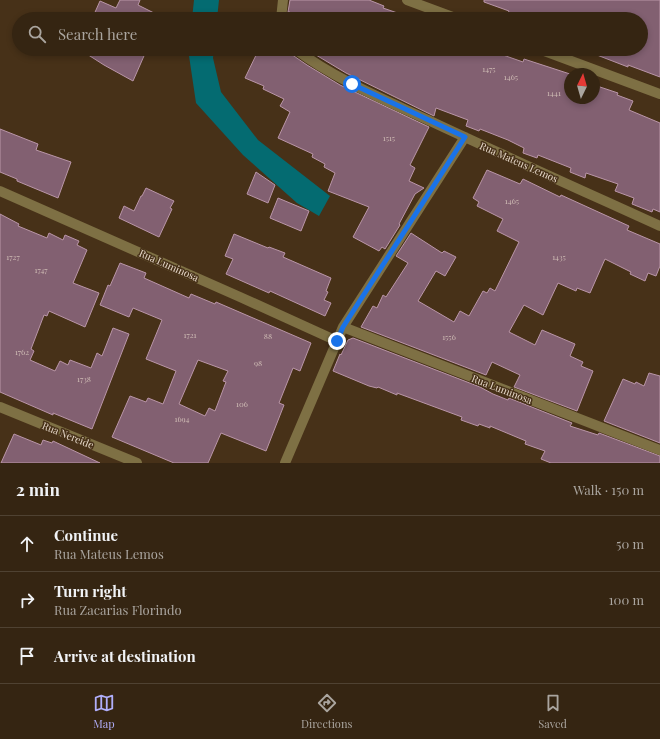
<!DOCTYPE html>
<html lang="en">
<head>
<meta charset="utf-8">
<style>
	body { margin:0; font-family:"Playfair Display",serif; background:#3d2d1b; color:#f1f3f6 }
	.compass { position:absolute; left:564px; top:68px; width:36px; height:36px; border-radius:50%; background:#352512; box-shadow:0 2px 6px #0003; rotate:5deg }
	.stop { position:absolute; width:12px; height:12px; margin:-9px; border:3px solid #1a73e8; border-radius:50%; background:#fff }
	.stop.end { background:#1a73e8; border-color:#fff; box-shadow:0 1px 4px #0008 }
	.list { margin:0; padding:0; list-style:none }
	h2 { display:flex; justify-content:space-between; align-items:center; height:52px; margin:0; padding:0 16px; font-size:17px }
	h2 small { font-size:13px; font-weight:400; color:#aaa59f }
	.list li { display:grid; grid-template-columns:26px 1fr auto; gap:12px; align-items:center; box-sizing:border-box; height:56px; padding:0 16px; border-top:1px solid #4f4232 }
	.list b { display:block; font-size:15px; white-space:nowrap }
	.list p { margin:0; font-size:13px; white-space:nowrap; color:#aaa59f }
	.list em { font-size:13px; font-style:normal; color:#aaa59f }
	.icon { flex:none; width:22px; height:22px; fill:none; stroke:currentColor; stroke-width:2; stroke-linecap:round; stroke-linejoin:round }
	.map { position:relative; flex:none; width:660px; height:463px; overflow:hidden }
	.search { position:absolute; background:#352512; box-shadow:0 2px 6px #0003; left:12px; right:12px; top:12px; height:44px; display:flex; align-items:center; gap:10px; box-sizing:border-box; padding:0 14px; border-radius:22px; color:#aaa59f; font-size:15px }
	.sheet { height:220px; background:#352512 }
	nav { display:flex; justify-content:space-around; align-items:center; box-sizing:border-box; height:56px; border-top:1px solid #4f4232; background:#352512; font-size:11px; color:#aaa59f }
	nav a { display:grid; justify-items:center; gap:2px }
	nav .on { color:#b0aefa }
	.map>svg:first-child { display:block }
</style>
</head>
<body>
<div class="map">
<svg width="660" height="463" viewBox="0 0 660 463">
	<rect width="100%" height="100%" fill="#473118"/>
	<!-- water -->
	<path fill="#046b71" d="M 194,0 L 219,0 L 217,19 L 192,19 Z
		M 188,49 L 214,49 L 213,58 L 221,92 L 258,140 L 330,196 L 319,216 L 297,203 L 243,155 L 196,103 Z"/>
	<!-- building -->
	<path fill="#826071" stroke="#ba96a8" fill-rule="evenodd" d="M 120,0 L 140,0 L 138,5 L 166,19 L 92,19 L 100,1 L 116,8 Z
		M 290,0 L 369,0 L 384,6 L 383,8 L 409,17 L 409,19 L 289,19 L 290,12 L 288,12 Z
		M 484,0 L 660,0 L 660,77 L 628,65 L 628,67 L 584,50 L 584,49 L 641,49 L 641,19 L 505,19 L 509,11 L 484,2 Z
		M 79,49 L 147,49 L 133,81 L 104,65 Z
		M 259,49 L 289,49 L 291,54 L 307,65 L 340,85 L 429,127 L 410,165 L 415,168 L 409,181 L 424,188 L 415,194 L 399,224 L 400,225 L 385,249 L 382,247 L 379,251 L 353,237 L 369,207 L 328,191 L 335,173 L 324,167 L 325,164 L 312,157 L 313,154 L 278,138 L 290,112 L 280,106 L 284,99 L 263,89 L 264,86 L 245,78 Z
		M 306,49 L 486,49 L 523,62 L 524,59 L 570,74 L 570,98 L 594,98 L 594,85 L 618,93 L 617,95 L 633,101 L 629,110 L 660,123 L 660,212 L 653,209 L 652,212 L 632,204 L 634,198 L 615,191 L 618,184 L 586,173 L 585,178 L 570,172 L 571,168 L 538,155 L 537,158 L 523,153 L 524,148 L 508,140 L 480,129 L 479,131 L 466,126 L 468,120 L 436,108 L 434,116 L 346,73 Z
		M 0,129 L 38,144 L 36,150 L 71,162 L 58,198 L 17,181 L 17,179 L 0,172 Z
		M 487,170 L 520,184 L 523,179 L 560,197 L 561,195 L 629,226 L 627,230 L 660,244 L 660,266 L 656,276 L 648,273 L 645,281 L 630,274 L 631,272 L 605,259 L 590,293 L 577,288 L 576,291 L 558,283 L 543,315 L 524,305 L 509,332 L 535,345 L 542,330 L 575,344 L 570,356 L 583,362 L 581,366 L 593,371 L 577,411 L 514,387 L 520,375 L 492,362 L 486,375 L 361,327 L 373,306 L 377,308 L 383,295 L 386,297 L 408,263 L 396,256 L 411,233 L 442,253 L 444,251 L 456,257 L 445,276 L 436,271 L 418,301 L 454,322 L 460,311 L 469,316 L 483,291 L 487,293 L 490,288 L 495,291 L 519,242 L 497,231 L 503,219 L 477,206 L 479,202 L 473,198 Z
		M 256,172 L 275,185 L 268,203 L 247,194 Z
		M 146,188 L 174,201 L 170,208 L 172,209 L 159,237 L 119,218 L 124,206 L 134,211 L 141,196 L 142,196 Z
		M 278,198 L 309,211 L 301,231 L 270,218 Z
		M 0,214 L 19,224 L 18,226 L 47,238 L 49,233 L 63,240 L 65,235 L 79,241 L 77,245 L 87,250 L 73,283 L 99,293 L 85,327 L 49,311 L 47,316 L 44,315 L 31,349 L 34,351 L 30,360 L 55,371 L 60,361 L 68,365 L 70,360 L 91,368 L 97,353 L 102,356 L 113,328 L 129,334 L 92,429 L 53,413 L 53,415 L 0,392 Z
		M 234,234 L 268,248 L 269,247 L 285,253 L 283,257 L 331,278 L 326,291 L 328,292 L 324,300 L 331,303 L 325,316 L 270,291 L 269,293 L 226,274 L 233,259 L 225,256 Z
		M 120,263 L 146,273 L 144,278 L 189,298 L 191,294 L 215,304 L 216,302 L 311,343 L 300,371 L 293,368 L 279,403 L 284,405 L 266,451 L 221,433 L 208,463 L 174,463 L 112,437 L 130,396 L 146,402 L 148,398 L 163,404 L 176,371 L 146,359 L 162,320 L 133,308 L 129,317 L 100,305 L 108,285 L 110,286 ZM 198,360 L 228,371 L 223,381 L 226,382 L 215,411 L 209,408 L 205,416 L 179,404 Z
		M 353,338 L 480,387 L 493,394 L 508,400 L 509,398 L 572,423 L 570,426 L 598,435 L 599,433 L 660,456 L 660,463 L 551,463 L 541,459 L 545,451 L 525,444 L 526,441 L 490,426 L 490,428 L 479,424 L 478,426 L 461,420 L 462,417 L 397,393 L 397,395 L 378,387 L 377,388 L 369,386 L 333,371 L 340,354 L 341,355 L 348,340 Z
		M 649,373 L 660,376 L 660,443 L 604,421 L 623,379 L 635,384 L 636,382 L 644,386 Z
		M 14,434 L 41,445 L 43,440 L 52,443 L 53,441 L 100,463 L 1,463 Z"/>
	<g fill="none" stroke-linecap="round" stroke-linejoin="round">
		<!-- minor -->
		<path stroke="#7e7044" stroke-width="10" d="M 407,0 L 458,19
			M 281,19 L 283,0
			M 295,49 C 335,79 383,99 428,120 C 505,156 583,191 660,226
			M 539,49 L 660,94
			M 0,191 L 240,297 L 337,341
			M 343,327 L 660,450
			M 0,407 L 137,463
			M 285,463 L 343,327 L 465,137"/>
	</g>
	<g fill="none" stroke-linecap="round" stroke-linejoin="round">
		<!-- route -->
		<path stroke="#1a73e8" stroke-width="5" d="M 337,341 L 343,327 L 465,137 L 352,84"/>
	</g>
	<g text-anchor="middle" stroke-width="3" stroke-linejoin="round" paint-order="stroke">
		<!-- number labels -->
		<g font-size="8" fill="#cebbb4">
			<text x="489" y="72">1475</text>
			<text x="511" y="80">1465</text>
			<text x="554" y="96">1441</text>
			<text x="389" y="141">1515</text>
			<text x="512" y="204">1465</text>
			<text x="13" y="260">1727</text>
			<text x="559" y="260">1435</text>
			<text x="41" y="273">1747</text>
			<text x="190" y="338">1721</text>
			<text x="268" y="339">88</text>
			<text x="449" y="340">1556</text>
			<text x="22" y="355">1762</text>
			<text x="258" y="366">98</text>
			<text x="84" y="382">1738</text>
			<text x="242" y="407">106</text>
			<text x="182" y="422">1694</text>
		</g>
		<!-- street labels -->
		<g font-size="10" fill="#e7d9ca" stroke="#473118">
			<text transform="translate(519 162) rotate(24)" y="4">Rua Mateus Lemos</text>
			<text transform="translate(169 265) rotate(24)" y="4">Rua Luminosa</text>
			<text transform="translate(502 389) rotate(21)" y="4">Rua Luminosa</text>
			<text transform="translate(68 435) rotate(22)" y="4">Rua Nereide</text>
		</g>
	</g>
</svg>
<svg class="compass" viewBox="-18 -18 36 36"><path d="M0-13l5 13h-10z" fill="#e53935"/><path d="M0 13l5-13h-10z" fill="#aaa59f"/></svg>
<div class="stop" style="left:352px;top:84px"></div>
<div class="stop end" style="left:337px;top:341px"></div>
<div class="search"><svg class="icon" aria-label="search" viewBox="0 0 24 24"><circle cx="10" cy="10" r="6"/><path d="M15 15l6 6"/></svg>Search here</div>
</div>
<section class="sheet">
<h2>2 min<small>Walk · 150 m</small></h2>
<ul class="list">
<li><svg class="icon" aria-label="ahead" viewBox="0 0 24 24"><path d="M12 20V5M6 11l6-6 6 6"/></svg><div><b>Continue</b><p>Rua Mateus Lemos</p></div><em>50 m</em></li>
<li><svg class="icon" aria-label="right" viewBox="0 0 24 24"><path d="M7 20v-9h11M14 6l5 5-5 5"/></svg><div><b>Turn right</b><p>Rua Zacarias Florindo</p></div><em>100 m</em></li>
<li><svg class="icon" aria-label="arrive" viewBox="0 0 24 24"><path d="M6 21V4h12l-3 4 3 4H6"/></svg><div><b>Arrive at destination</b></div></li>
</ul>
</section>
<nav>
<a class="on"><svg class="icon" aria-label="map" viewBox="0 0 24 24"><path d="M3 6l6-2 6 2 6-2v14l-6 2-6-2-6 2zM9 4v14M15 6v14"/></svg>Map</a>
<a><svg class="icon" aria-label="directions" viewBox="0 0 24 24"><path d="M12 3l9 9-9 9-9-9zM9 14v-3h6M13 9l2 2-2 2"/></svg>Directions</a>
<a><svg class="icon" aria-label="saved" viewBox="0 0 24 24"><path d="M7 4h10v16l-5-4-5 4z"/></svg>Saved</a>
</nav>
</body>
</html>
